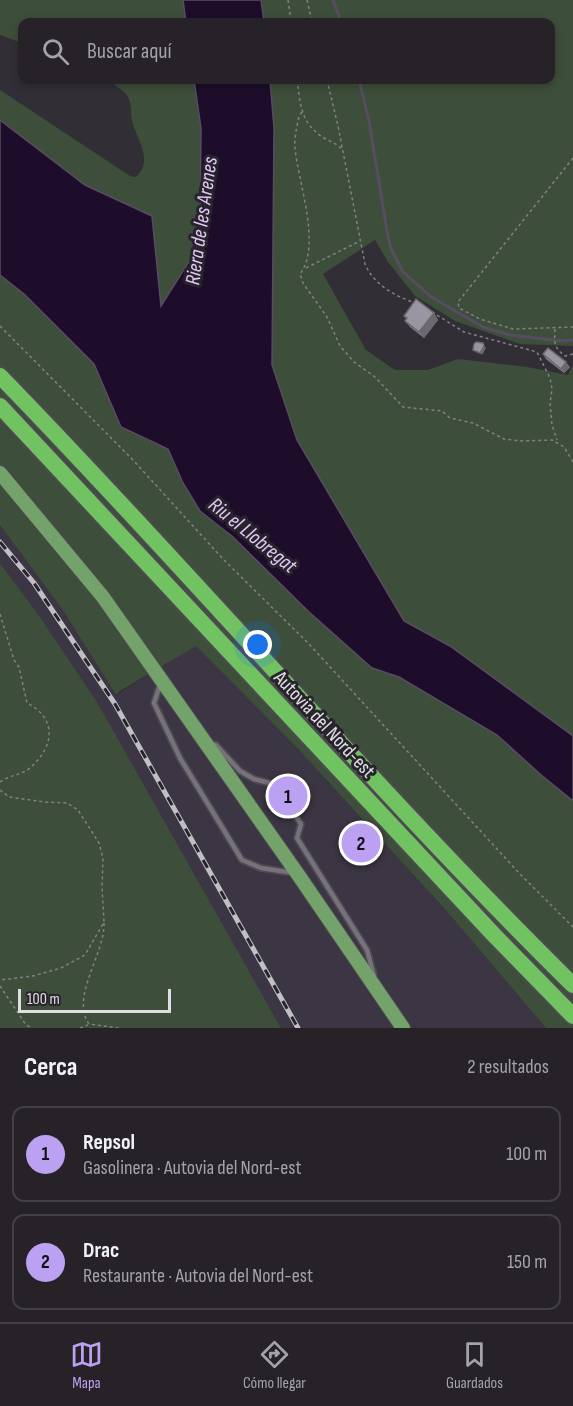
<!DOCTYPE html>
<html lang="es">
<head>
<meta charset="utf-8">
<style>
	body { margin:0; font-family:"Sofia Sans Condensed",sans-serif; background:#322f34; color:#f1f3f6 }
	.scale { position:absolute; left:18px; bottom:15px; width:153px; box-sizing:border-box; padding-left:6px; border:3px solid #e1dfe4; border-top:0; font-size:16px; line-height:21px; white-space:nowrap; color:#e1dfe4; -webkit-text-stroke:4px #28242c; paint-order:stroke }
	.you { position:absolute; left:258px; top:645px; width:21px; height:21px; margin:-15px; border:4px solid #fff; border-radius:50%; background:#1a73e8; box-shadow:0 0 0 9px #1a73e833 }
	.badge { display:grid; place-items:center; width:39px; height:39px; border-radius:50%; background:#bca0f2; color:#111; font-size:20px; font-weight:700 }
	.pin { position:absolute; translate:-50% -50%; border:3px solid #fff; box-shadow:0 2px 6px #0006 }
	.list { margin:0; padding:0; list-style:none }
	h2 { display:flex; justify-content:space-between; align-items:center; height:78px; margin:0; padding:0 24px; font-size:26px }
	h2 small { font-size:20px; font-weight:400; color:#a4a4a8 }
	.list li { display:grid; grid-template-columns:39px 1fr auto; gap:18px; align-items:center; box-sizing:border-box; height:96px; margin:0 12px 12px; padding:0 12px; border:2px solid #423f45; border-radius:12px }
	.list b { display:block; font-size:22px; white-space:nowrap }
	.list p { margin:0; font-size:20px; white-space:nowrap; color:#a4a4a8 }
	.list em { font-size:20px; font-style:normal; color:#a4a4a8 }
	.icon { flex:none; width:33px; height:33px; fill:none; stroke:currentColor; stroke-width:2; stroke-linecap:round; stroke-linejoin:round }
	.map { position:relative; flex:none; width:573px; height:1028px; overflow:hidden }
	.search { position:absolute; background:#262228; box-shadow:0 3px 9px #0003; left:18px; right:18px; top:18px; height:66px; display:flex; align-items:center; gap:15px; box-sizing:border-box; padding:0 21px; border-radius:12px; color:#a4a4a8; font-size:22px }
	.sheet { height:294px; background:#262228 }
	nav { display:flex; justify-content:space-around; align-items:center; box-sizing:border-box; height:84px; border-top:2px solid #423f45; background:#262228; font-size:16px; color:#a4a4a8 }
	nav a { display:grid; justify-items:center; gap:3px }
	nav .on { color:#bca0f2 }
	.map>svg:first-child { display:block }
</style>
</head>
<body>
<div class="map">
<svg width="573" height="1028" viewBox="0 0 573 1028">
	<rect width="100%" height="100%" fill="#322e36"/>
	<!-- built -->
	<path fill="#3c3543" d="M 0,525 L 62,609 L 116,695 L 196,645 L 298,749 L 444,908 L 546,1028 L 281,1028 L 35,610 L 0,563 Z"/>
	<!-- green -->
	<path fill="#3d4e3a" d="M 0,0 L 183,0 L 186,22 L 22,22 L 22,43 L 0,35 Z
		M 261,0 L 573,0 L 573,346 L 520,344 L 455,321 L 415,296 L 388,262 L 375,240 L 323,274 L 366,350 L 395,370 L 428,370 L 458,359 L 527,367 L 568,375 L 573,365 L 573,736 L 450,646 L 404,621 L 297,440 L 272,365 L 274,128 L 270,80 L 550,80 L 550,22 L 264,22 Z
		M 108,80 L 194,80 L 201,128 L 200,244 L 160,307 L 152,216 L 85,185 L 0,120 L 0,90 L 130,176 L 136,177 C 154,160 137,140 132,121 C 130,112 133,103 126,94 C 121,89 114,84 108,80 Z
		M 0,275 L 24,294 L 94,364 L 121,427 L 168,449 L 183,483 L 200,511 L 233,537 L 372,668 L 399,677 L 497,735 L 540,774 L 573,801 L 573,1028 L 546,1028 L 444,908 L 298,749 L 196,646 L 120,691 L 116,695 L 62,609 L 0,525 Z
		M 0,563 L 35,610 L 97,702 L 281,1028 L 0,1028 Z"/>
	<!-- water -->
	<path fill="#1d0d2a" stroke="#584c62" stroke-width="1.5" d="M 183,0 L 261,0 L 264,22 L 186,22 Z
		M 194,80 L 270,80 L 274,128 L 272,365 L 297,440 L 404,621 L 450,646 L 573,736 L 573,801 L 540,774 L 497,735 L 399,677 L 372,668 L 309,612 L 233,537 L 200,511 L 183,483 L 168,449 L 121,427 L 94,364 L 24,294 L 0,275 L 0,120 L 85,185 L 152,216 L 161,306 L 200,244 L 201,128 Z"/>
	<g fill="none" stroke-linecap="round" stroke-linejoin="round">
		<!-- stream -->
		<path stroke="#584c62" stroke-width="3" d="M 333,0 L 341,22
			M 359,80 L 369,121 L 388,237 L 391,249 L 403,272 L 430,296 L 450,308 L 483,327 L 510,335 L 562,341 L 573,340"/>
		<!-- lane casing -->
		<g stroke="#4e4a51" stroke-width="8">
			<path id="lane" d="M 160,685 L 154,703 L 180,758 L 242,860 L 261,868 L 294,873
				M 211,744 L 216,745 L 240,771 L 254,779 L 273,784 L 301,824 L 297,838 L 367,950 L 374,976"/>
		</g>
		<!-- primary casing -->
		<g stroke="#4e4a51" stroke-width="16">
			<path id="primary" d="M 0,473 L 103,597 L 297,873 L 403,1028"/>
		</g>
		<!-- highway casing -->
		<g stroke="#4e4a51" stroke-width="20">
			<path id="highway" d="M 0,376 C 194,575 374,789 573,985
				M 0,406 L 494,935 L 573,1016"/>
		</g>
		<!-- path -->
		<path stroke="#838086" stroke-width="1.5" stroke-dasharray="3 3" stroke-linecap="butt" d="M 288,0 L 291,22
			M 307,0 L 312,22
			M 297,80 C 300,100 300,119 317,133 C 325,140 335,142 342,149
			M 327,80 L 338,126 L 365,264 C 374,285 395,296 415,303
			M 302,112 L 299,116 C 297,127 294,138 295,148 C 298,182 322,246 300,274 L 303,283 L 327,317 L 340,346 L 354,362 L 375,377 L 403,407 L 442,411 L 450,418 L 473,423 L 504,439 L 522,441 L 552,440 L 564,447 L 573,462
			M 573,158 L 458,302 L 459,308 L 480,319 L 513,329 L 573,327
			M 306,268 L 360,241
			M 432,312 L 464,332 L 537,352 L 550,378 L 552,389 L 550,403 L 552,425 L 557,440
			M 0,326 L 133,460 L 223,559 L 309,644 L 519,873 L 573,927
			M 555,329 C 554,343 554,348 565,356 L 573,354
			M 0,614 L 14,660 L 19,667 L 27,703 C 58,719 54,747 30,768 C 21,775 10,775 0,782
			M 0,790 L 9,797 L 45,802 L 67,803 L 78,810 L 99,843 L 103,858 L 102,887 L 104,922 L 85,955 L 61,968 L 33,976 L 0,980
			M 104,923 C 105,954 70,997 89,1024 L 119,1028
			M 0,986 L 26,1025 L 32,1028
			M 80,1028 L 88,1025"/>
		<!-- lane -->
		<use href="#lane" stroke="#76717b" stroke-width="4.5"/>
		<!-- primary -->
		<use href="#primary" stroke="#73a26b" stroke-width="14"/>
		<!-- highway -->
		<use href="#highway" stroke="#71c361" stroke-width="16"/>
		<!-- rail casing -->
		<g stroke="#c1bfc4" stroke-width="5">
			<path id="rail" d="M 0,542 L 34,583 L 115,704 L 298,1028"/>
		</g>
		<!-- rail -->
		<use href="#rail" stroke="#28242c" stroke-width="3" stroke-dasharray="9" stroke-linecap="butt"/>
	</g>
	<!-- wall -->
	<path fill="#84808a" d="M 434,313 L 438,320 L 424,338 L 410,327 L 405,321 L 406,319 L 404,316 Z
		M 543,354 L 570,367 L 564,373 L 546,359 Z"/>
	<!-- shaded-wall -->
	<path fill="#6c6870" d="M 434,313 L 438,320 L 424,338 L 419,332 Z
		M 484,346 L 486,348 L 482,355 L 480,353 Z
		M 566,362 L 570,367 L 564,373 L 561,369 Z"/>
	<!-- building -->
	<path fill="#9a95a0" stroke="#6c6870" stroke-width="1.5" d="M 416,299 L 434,313 L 419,332 L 405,321 L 407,318 L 404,316 Z
		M 476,342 L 483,343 L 484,346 L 480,353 L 473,350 L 474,344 Z
		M 548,348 L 566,362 L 561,369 L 543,354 Z"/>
	<g text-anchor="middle" stroke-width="6" stroke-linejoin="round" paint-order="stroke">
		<!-- street labels -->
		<g font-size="20" fill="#e1dfe4" stroke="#28242c">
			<text transform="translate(325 724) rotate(47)" y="7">Autovia del Nord-est</text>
		</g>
		<!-- water labels -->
		<g font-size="21" font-style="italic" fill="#e1c8f9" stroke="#28242c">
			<text transform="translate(201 221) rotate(-82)" y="7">Riera de les Arenes</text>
			<text transform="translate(253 535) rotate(39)" y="7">Riu el Llobregat</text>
		</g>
	</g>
</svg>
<div class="scale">100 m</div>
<div class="you"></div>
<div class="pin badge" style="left:288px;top:796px">1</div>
<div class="pin badge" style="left:361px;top:843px">2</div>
<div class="search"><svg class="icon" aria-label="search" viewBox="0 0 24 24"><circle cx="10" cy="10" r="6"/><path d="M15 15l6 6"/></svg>Buscar aquí</div>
</div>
<section class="sheet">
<h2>Cerca<small>2 resultados</small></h2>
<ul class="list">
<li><span class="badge">1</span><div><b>Repsol</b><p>Gasolinera · Autovia del Nord-est</p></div><em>100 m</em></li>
<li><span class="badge">2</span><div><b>Drac</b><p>Restaurante · Autovia del Nord-est</p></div><em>150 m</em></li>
</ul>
</section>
<nav>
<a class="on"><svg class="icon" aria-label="map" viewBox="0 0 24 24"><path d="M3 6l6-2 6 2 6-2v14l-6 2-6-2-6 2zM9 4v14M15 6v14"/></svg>Mapa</a>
<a><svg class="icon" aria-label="directions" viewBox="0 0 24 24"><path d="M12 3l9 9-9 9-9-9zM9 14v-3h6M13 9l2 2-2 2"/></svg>Cómo llegar</a>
<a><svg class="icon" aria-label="saved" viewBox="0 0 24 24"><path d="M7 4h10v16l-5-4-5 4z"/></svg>Guardados</a>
</nav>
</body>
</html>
